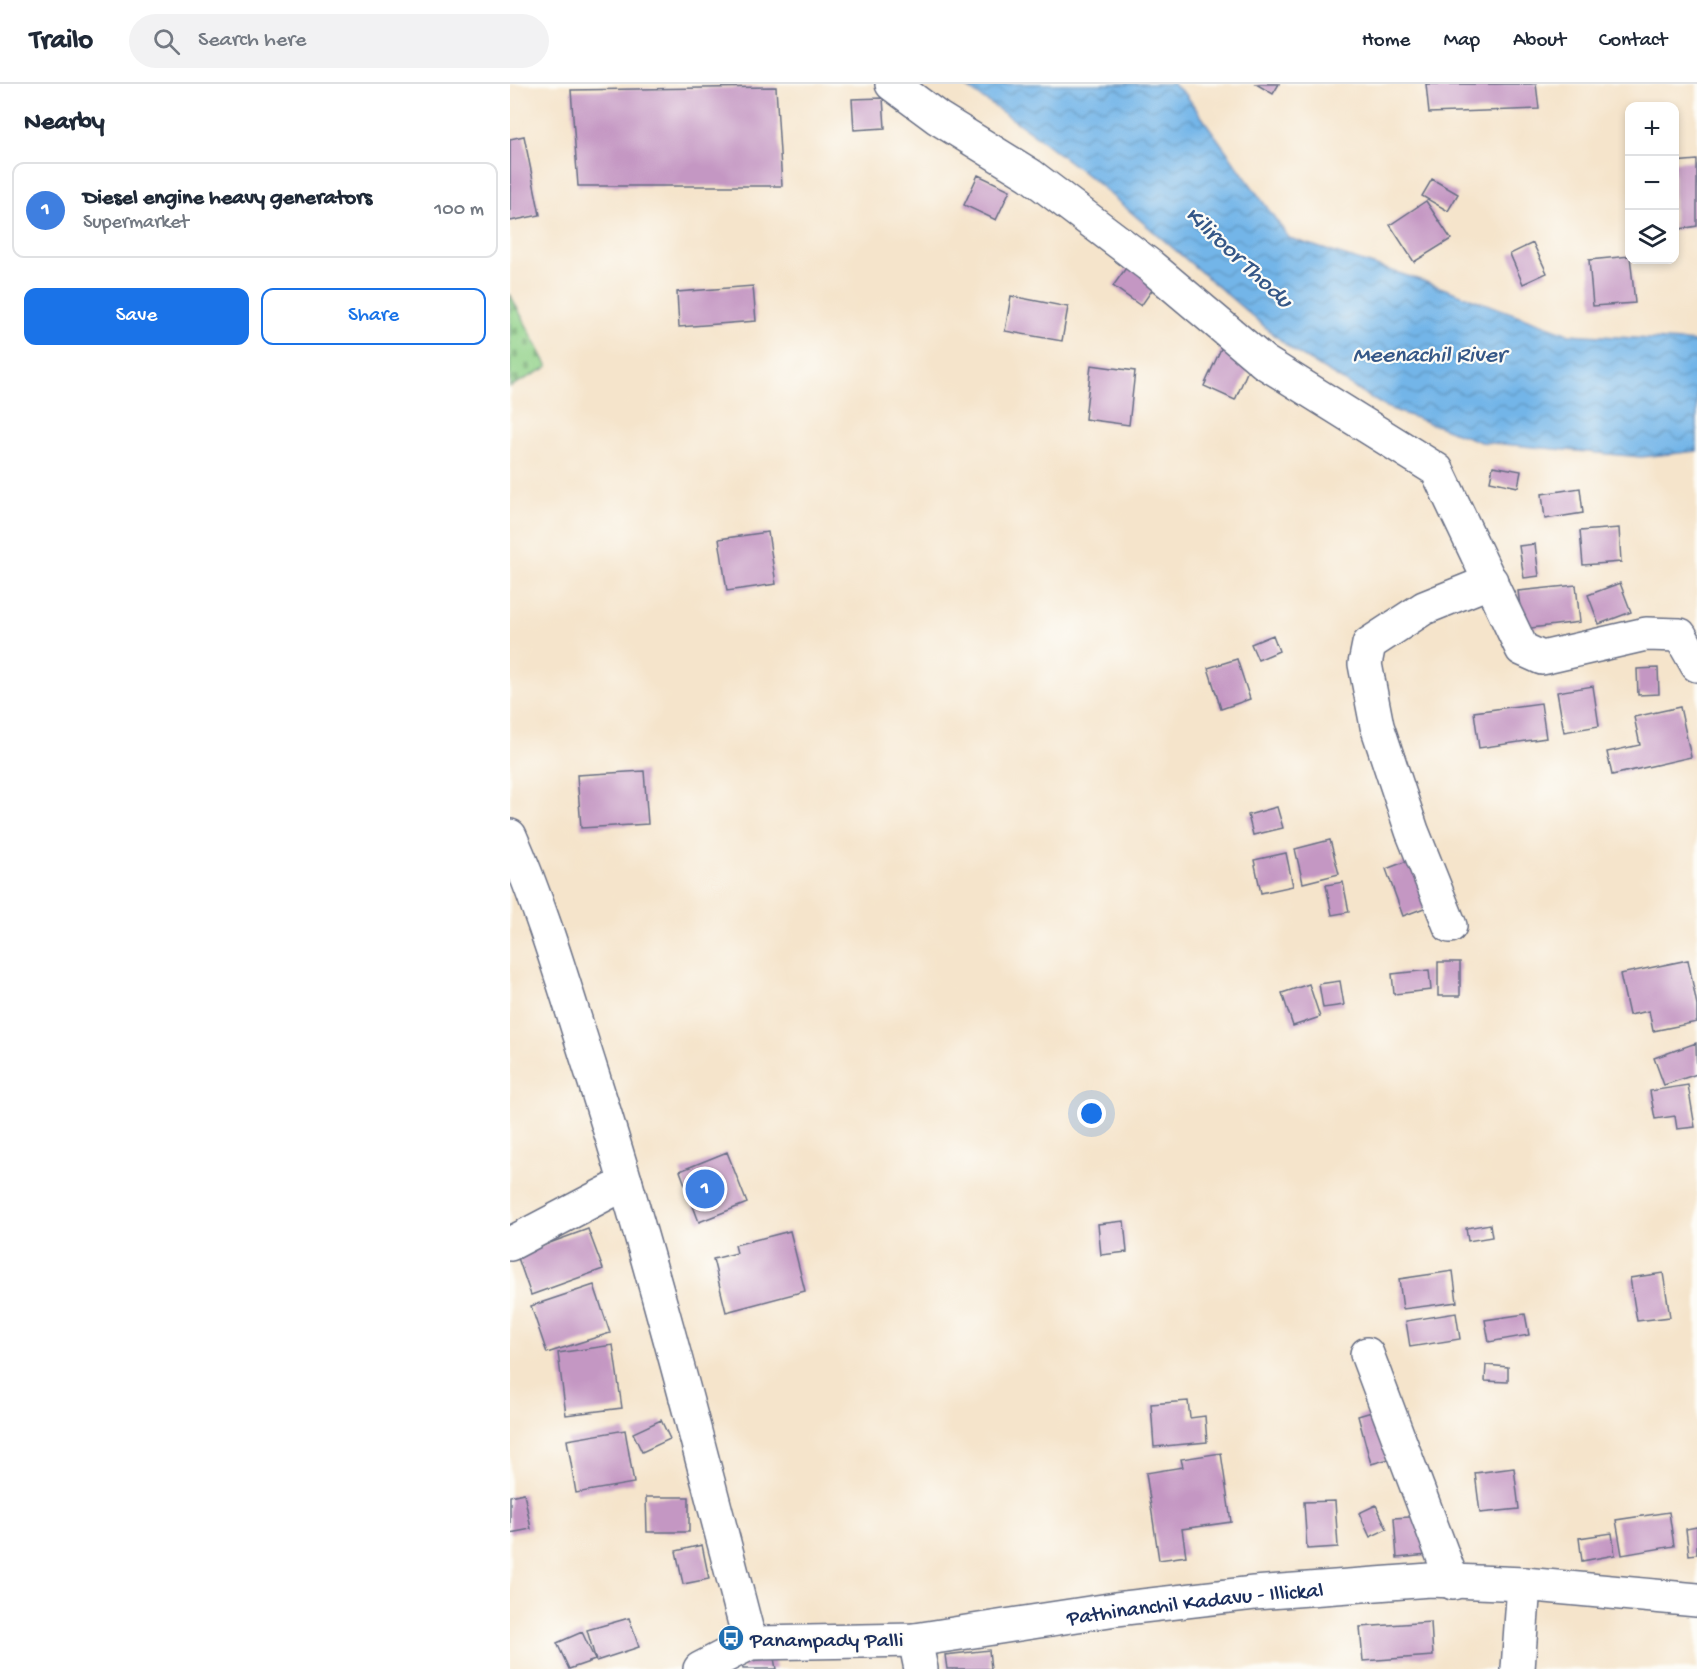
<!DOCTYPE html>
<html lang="en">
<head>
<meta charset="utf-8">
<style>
	body { margin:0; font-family:"Gochi Hand",sans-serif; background:#f2f2f3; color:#1f2937 }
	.controls { position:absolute; right:18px; top:18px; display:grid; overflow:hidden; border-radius:12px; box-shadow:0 3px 9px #0003 }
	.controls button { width:54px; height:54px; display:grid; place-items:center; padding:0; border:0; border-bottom:2px solid #e0e1e3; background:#fff; color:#1f2937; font:30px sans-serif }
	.you { position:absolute; left:582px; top:1030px; width:21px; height:21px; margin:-15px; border:4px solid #fff; border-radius:50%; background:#1a73e8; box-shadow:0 0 0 9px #1a73e833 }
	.badge { display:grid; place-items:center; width:39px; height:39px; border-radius:50%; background:#1a73e8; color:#fff; font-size:20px; font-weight:700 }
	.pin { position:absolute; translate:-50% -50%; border:3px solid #fff; box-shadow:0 2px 6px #0006 }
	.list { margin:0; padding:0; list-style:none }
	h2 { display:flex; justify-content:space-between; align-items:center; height:78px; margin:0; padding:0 24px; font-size:26px }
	h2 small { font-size:20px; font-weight:400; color:#747a83 }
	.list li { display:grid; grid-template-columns:39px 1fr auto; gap:18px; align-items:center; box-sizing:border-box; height:96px; margin:0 12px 12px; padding:0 12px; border:2px solid #e0e1e3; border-radius:12px }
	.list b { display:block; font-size:22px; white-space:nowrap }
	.list p { margin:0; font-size:20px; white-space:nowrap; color:#747a83 }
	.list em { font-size:20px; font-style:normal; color:#747a83 }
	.actions { display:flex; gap:12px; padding:18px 24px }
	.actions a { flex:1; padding:14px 0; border:2px solid #1a73e8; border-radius:12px; text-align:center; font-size:21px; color:#1a73e8 }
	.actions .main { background:#1a73e8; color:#fff }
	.icon { flex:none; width:33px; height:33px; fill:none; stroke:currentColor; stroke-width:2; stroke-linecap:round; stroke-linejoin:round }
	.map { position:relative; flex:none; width:1187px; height:1585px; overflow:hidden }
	header { display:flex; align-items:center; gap:36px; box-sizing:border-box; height:84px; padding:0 30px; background:#fff; border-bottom:2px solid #e0e1e3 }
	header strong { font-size:28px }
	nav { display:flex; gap:33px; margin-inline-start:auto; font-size:21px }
	.search { width:420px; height:54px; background:#f2f2f3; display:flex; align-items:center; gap:15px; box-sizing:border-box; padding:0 21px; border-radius:33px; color:#747a83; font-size:22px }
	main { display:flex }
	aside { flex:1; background:#fff }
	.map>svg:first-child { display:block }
</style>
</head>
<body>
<header>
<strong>Trailo</strong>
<div class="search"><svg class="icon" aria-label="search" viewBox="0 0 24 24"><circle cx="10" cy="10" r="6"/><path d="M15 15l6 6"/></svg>Search here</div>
<nav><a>Home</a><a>Map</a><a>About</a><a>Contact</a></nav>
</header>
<main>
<aside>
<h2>Nearby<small></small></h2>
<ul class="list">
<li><span class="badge" style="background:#3f7fe0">1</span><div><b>Diesel engine heavy generators</b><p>Supermarket</p></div><em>100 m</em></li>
</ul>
<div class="actions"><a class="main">Save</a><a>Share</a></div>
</aside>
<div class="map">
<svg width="1187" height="1585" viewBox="0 0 1187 1585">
	<defs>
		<pattern id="cemetery-stones" width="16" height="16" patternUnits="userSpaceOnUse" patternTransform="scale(1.5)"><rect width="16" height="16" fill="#90d188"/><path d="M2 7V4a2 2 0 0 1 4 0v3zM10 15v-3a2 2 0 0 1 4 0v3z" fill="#75aa72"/></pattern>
		<pattern id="water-waves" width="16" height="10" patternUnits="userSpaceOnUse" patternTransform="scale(1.5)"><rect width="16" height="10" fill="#73b5e8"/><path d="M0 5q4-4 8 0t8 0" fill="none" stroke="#5e94bf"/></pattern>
	</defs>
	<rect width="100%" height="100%" fill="#fdfcf7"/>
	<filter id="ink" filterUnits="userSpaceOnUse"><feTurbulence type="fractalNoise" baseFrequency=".0167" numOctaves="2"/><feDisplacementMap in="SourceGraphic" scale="12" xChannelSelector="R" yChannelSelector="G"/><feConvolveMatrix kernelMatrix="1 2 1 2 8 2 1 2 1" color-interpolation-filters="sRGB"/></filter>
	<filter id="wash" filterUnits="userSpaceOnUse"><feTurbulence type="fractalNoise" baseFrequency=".008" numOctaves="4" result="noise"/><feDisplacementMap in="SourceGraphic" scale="24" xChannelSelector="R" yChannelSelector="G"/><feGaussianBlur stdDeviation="1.35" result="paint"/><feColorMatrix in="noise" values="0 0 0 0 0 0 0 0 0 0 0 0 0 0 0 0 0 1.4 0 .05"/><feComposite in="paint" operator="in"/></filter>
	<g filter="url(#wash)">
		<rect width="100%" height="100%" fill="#f5e4cb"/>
		<!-- cemetery -->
		<path fill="url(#cemetery-stones)" stroke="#568073" stroke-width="1.5" d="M 0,210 L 38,283 L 0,303 Z"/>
		<!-- water -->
		<path fill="url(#water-waves)" stroke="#4772a3" stroke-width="1.5" d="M 452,0 L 663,0 L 676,11 L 779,154 L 913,197 L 1059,250 L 1187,258 L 1187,367 L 1131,373 L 971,358 L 876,323 L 782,266 L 587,99 L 521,48 Z"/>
		<g id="blocks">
			<!-- building -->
			<path fill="#c497c3" d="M 746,0 L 769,0 L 763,10 Z
				M 916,0 L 1026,0 L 1029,25 L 919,29 Z
				M 266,3 L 272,102 L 68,102 L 61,6 Z
				M 373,14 L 375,44 L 344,46 L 342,15 Z
				M 14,52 L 30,131 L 0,137 L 0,55 Z
				M 1187,76 L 1187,142 L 1164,146 L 1164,78 Z
				M 468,91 L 500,106 L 486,136 L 454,121 Z
				M 922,95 L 948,110 L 938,127 L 912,112 Z
				M 916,117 L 941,155 L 904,178 L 880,141 Z
				M 1023,159 L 1037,189 L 1013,200 L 1000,170 Z
				M 1120,172 L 1125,219 L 1083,222 L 1079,176 Z
				M 621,177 L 649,196 L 631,222 L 603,202 Z
				M 243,202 L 246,237 L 169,243 L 167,208 Z
				M 501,212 L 558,223 L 552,257 L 495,247 Z
				M 714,258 L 744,272 L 725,316 L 694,302 Z
				M 581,281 L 625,287 L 619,341 L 575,335 Z
				M 983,382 L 1011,387 L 1008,403 L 980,397 Z
				M 1070,404 L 1073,429 L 1035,435 L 1032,410 Z
				M 1109,444 L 1111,478 L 1073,481 L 1070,447 Z
				M 258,448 L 266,500 L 217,507 L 209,455 Z
				M 1025,460 L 1029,492 L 1014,494 L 1009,462 Z
				M 1110,499 L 1121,528 L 1089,540 L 1078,511 Z
				M 1066,501 L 1070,538 L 1013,545 L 1008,507 Z
				M 763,551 L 769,567 L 748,576 L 741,560 Z
				M 727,575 L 740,615 L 711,625 L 698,584 Z
				M 1148,584 L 1149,610 L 1128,611 L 1127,585 Z
				M 1083,602 L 1089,642 L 1054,648 L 1047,608 Z
				M 1031,619 L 1036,654 L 969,664 L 964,628 Z
				M 1170,623 L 1181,673 L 1102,691 L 1097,668 L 1130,661 L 1124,633 Z
				M 134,687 L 138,740 L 71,744 L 67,691 Z
				M 767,723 L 773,744 L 743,751 L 738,731 Z
				M 820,756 L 829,790 L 793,799 L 785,765 Z
				M 776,769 L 783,802 L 751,809 L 744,776 Z
				M 905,774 L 922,821 L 893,832 L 876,785 Z
				M 833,798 L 839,828 L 822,831 L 816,801 Z
				M 1178,876 L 1187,921 L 1187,938 L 1143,947 L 1139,927 L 1119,931 L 1110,890 Z
				M 928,878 L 950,878 L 950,912 L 928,912 Z
				M 919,886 L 921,906 L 884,910 L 882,890 Z
				M 830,897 L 834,921 L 813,924 L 809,900 Z
				M 799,900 L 810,933 L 783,942 L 772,909 Z
				M 1186,959 L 1187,990 L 1154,1001 L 1144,974 Z
				M 1178,1001 L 1185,1043 L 1167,1045 L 1165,1032 L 1145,1035 L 1140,1007 Z
				M 217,1068 L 237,1119 L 189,1138 L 170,1087 Z
				M 614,1137 L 617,1168 L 591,1171 L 588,1140 Z
				M 980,1140 L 982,1153 L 958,1157 L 956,1144 Z
				M 78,1145 L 93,1185 L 21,1211 L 7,1171 Z
				M 280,1147 L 295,1207 L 216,1228 L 203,1175 L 227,1169 L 225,1161 Z
				M 943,1187 L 947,1218 L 893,1225 L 889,1195 Z
				M 1153,1189 L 1160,1233 L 1127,1237 L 1120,1194 Z
				M 84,1201 L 100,1249 L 37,1269 L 21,1222 Z
				M 946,1229 L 950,1255 L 900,1263 L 896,1237 Z
				M 1015,1230 L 1019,1251 L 979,1258 L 975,1236 Z
				M 103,1261 L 112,1324 L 56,1331 L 48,1269 Z
				M 976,1281 L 998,1283 L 998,1298 L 975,1297 Z
				M 678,1317 L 680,1334 L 695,1332 L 697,1358 L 644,1363 L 641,1320 Z
				M 865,1327 L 879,1375 L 861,1380 L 848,1332 Z
				M 151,1336 L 160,1355 L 132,1368 L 123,1349 Z
				M 115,1346 L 124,1399 L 66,1409 L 57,1356 Z
				M 711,1369 L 721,1438 L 672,1445 L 676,1472 L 649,1476 L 636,1389 L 673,1383 L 671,1375 Z
				M 1004,1384 L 1009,1425 L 970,1429 L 965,1389 Z
				M 14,1409 L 21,1445 L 0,1449 L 0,1412 Z
				M 136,1413 L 179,1413 L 179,1448 L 137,1448 Z
				M 825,1417 L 828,1463 L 797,1465 L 794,1418 Z
				M 866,1421 L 877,1445 L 860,1453 L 849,1429 Z
				M 1159,1428 L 1164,1462 L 1112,1471 L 1106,1436 Z
				M 916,1432 L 918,1471 L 887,1474 L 884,1434 Z
				M 1187,1443 L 1187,1470 L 1179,1471 L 1176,1445 Z
				M 1102,1449 L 1105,1471 L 1072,1477 L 1069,1454 Z
				M 192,1461 L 199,1495 L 173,1500 L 166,1467 Z
				M 119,1534 L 129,1563 L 86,1577 L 77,1546 Z
				M 921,1538 L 923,1572 L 853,1577 L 850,1543 Z
				M 72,1548 L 85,1576 L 59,1585 L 47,1559 Z
				M 479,1566 L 481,1585 L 437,1585 L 435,1571 Z
				M 264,1574 L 266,1585 L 233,1585 L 232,1578 Z"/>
		</g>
	</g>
	<g filter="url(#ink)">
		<use href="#blocks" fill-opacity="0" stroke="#676e84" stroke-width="1.5"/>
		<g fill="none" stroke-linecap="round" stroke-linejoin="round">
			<!-- minor casing -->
			<g stroke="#676e84" stroke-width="36">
				<g id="minor">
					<path d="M 382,0 L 428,34 L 520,91 L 639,181 L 754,278 L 927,386 L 1012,565 L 1032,574 L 1136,550 L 1170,551 L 1187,581"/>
					<path d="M 0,752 C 33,827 55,905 80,983 C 141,1173 190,1366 240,1559"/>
					<path d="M 940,842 L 902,747 L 867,642 L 855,580 L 859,560 L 914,524 L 981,497"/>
					<path d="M 0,1160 L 116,1099"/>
					<path d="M 857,1270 L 943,1499"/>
					<path d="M 405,1556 L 411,1585"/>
					<path id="s1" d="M 190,1585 L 240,1559 L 405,1556 L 606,1525 L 744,1509 L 920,1496 L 1014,1500 L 1187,1516"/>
					<path d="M 1008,1585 L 1014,1500"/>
				</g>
			</g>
			<!-- minor -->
			<use href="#minor" stroke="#fff" stroke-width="33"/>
		</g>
	</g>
	<!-- icons -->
	<defs>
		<g id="bus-disc" transform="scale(1.35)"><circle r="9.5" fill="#1f6fb2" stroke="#fdfcf7"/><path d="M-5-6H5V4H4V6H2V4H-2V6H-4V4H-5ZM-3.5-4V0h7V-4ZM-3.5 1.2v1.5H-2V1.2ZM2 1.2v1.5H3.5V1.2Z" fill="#fff"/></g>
	</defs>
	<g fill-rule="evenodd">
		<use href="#bus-disc" x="221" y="1554"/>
	</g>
	<g text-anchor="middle" stroke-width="4.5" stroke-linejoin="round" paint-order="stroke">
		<!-- street labels -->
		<g font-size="22" fill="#1b2f5e" stroke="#fdfcf7">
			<text dy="8" stroke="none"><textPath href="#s1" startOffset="504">Pathinanchil Kadavu - Illickal</textPath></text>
		</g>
		<!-- poi labels -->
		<g font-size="22" fill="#1b2f5e" stroke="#fdfcf7" text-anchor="start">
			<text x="240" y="1562">Panampady Palli</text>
		</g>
		<!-- water labels -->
		<g font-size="24" font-style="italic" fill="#355787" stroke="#fdfcf7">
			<text transform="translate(730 172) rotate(43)" y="8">Kiliroor Thodu</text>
			<text x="919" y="277">Meenachil River</text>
		</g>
	</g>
</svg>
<div class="controls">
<button>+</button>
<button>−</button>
<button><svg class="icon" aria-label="layers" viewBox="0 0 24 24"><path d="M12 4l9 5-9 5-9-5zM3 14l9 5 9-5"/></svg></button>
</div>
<div class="you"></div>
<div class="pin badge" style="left:195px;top:1105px;background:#3f7fe0">1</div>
</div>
</main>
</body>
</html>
